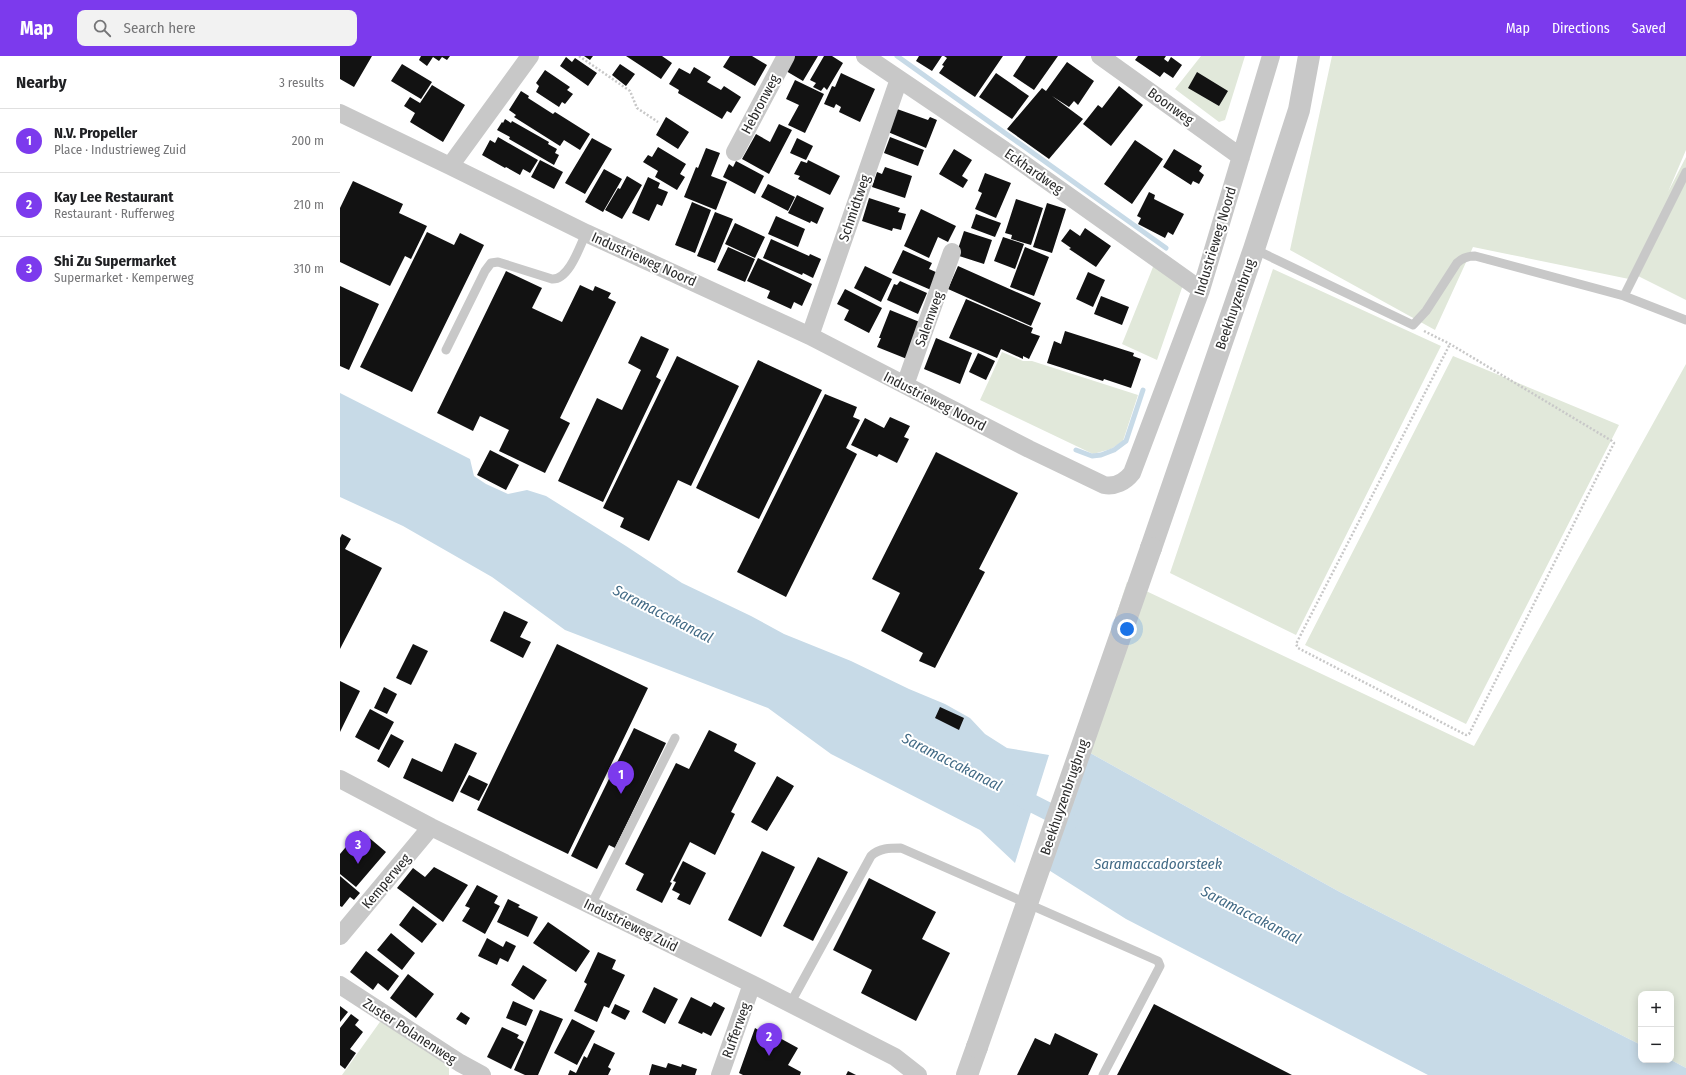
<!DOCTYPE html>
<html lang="en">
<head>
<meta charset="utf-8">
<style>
	body { margin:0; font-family:"Fira Sans Condensed",sans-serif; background:#f2f2f2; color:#202124 }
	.controls { position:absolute; right:12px; bottom:12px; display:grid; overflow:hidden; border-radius:8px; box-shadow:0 2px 10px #0003 }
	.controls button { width:36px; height:36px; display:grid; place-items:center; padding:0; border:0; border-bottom:1px solid #e0e0e0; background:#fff; color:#202124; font:20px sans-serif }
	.you { position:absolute; left:787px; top:573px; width:14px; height:14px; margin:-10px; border:3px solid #fff; border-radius:50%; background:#1a73e8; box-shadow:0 0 0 6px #1a73e833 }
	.badge { display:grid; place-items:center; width:26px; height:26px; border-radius:50%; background:#7c3aed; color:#fff; font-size:13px; font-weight:700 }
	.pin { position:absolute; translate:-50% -33px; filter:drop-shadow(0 1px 2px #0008) }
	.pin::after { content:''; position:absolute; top:21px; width:14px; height:12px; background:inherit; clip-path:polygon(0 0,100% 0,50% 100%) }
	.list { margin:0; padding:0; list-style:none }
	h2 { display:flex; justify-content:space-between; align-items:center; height:52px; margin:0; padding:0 16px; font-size:17px }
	h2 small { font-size:13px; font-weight:400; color:#757577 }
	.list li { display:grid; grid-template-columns:26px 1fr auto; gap:12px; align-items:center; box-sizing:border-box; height:64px; padding:0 16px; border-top:1px solid #e0e0e0 }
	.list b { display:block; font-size:15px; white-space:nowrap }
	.list p { margin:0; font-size:13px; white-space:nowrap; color:#757577 }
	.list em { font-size:13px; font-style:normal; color:#757577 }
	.icon { flex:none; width:22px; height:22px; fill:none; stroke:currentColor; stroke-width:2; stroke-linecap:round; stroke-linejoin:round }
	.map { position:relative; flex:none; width:1346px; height:1019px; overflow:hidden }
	header { display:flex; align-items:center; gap:24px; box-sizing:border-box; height:56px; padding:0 20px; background:#7c3aed; color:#fff }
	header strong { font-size:19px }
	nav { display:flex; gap:22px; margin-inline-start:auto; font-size:14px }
	.search { width:280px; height:36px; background:#f2f2f2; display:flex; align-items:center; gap:10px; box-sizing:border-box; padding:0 14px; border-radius:8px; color:#757577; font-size:15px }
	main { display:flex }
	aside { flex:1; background:#fff }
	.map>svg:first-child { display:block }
</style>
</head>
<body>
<header>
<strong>Map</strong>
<div class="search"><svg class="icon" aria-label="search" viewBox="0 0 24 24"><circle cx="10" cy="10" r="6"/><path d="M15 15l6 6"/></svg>Search here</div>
<nav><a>Map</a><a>Directions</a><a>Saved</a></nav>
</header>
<main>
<aside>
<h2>Nearby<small>3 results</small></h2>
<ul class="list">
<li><span class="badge">1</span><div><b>N.V. Propeller</b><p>Place · Industrieweg Zuid</p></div><em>200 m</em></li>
<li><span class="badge">2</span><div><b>Kay Lee Restaurant</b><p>Restaurant · Rufferweg</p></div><em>210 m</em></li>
<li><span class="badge">3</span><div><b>Shi Zu Supermarket</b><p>Supermarket · Kemperweg</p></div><em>310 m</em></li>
</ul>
</aside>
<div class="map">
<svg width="1346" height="1019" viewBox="0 0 1346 1019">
	<rect width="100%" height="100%" fill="#fff"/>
	<!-- green -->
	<path fill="#e1e8da" d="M 861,0 L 905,0 L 885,64 L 879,66 L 835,33 Z
		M 992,0 L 1346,0 L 1346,94 L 1328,136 L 1346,101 L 1346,244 L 1292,217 L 1289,223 L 1133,191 L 1095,274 L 950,194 Z
		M 815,206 L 844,226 L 817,304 L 782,288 Z
		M 933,213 L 1101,290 L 956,579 L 830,517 Z
		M 662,296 L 683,305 L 692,305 L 798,339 L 783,385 L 771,393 L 753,398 L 640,344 Z
		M 1113,300 L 1279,369 L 1126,668 L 965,589 Z
		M 1346,308 L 1346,1012 L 1331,1004 L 1331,938 L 1301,938 L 1301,989 L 998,835 L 734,688 L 787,526 L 1134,690 Z
		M 42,963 L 109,1009 L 109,1019 L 2,1019 Z"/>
	<!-- water -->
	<path fill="#c7dae7" d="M 0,337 L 130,403 L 134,420 L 146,428 L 168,438 L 187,434 L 206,440 L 286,490 L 342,527 L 411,560 L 444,578 L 511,605 L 569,633 L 605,648 L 630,662 L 645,678 L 667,692 L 709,699 L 675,807 L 640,774 L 491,698 L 428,652 L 225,574 L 152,521 L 63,470 L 0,441 Z
		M 734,688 L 998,835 L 1301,989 L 1301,1004 L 1331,1004 L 1346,1012 L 1346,1019 L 1088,1019 L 786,863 L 707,813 Z"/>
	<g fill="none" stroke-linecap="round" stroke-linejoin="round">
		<!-- stream -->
		<path stroke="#c7dae7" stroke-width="5" d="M 557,0 L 826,192
			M 736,394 L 752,400 L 761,399 L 774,394 L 786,385 L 803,334"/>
		<!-- canal -->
		<path stroke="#c7dae7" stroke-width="18" d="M 672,737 L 729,766"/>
	</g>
	<!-- building -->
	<path fill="#121212" d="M 0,0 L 32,0 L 14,31 L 0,23 Z
		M 81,0 L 110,0 L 107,4 L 102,1 L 99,5 L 93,1 L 87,10 L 79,4 Z
		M 244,0 L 253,0 L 250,4 Z
		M 286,0 L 322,0 L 332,7 L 321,23 Z
		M 390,0 L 412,0 L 427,9 L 415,30 L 383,11 Z
		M 454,0 L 478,0 L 463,25 L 446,15 Z
		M 484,0 L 492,0 L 503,7 L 487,34 L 484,31 L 481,35 L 473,31 L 476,27 L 470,24 Z
		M 579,0 L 602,0 L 592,15 L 576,5 Z
		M 604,0 L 663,0 L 635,41 L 599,17 L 604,10 L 602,9 L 607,2 Z
		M 686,0 L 718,0 L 694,34 L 673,20 Z
		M 798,0 L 826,0 L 824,3 L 828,6 L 831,1 L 842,9 L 833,22 L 824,16 L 820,21 L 795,4 Z
		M 226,1 L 232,6 L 235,2 L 257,17 L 248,30 L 220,10 Z
		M 727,6 L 754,25 L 738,49 L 734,45 L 729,51 L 712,40 L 743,63 L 709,103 L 667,73 L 702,32 L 706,35 Z
		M 62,8 L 92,26 L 81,43 L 51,25 Z
		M 280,8 L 295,18 L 286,30 L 272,19 Z
		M 354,11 L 371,21 L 367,26 L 381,34 L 384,30 L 401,41 L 391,57 L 387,55 L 382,63 L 338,37 L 339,34 L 329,28 L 339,12 L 350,18 Z
		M 205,14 L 230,31 L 227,34 L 233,38 L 225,48 L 222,46 L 219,51 L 196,36 L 199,30 L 196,27 Z
		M 857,16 L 888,35 L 879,50 L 848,32 Z
		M 501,17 L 535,33 L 520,66 L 499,56 L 501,51 L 496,48 L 494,52 L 484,48 L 492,30 L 495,31 Z
		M 656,17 L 689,40 L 672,63 L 639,41 Z
		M 455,24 L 484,38 L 465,77 L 448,69 L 459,49 L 446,43 Z
		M 92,29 L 125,49 L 103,86 L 70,66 L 75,57 L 64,50 L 70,41 L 80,47 Z
		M 779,30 L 803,49 L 771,90 L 743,68 L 758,49 L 762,52 Z
		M 181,35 L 189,40 L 188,42 L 213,58 L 215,56 L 250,78 L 240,94 L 224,84 L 220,90 L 174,61 L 176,59 L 169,54 Z
		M 557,53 L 588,64 L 590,61 L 597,64 L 586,92 L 548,76 Z
		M 326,61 L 349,76 L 338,93 L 316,79 Z
		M 165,63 L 171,67 L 172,65 L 209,86 L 208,88 L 217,93 L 215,97 L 219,99 L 214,109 L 169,83 L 170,81 L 157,74 L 162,66 L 163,67 Z
		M 439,68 L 452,74 L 429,118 L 402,103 L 416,78 L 430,86 Z
		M 158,81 L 198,104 L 190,117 L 183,113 L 180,119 L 166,111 L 165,112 L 142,99 L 150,84 L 155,87 Z
		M 550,81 L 584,94 L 578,110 L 544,97 Z
		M 252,82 L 272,93 L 245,138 L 225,127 Z
		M 457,82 L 473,90 L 466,104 L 450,97 Z
		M 795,84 L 823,103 L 792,148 L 764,128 Z
		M 318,91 L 346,108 L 340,118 L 345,121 L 337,134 L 315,121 L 318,115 L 303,106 L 308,99 L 312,101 Z
		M 366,92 L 380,97 L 371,120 L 387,126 L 376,154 L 344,141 L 356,111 L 358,112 Z
		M 614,93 L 632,104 L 622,120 L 628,124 L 623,132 L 599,118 Z
		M 834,93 L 862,110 L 859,115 L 864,119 L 859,128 L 853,125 L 851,129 L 823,111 Z
		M 200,104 L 223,116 L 214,133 L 191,121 Z
		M 468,104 L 500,120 L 490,139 L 458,123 L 460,120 L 454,118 L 461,105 L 467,107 Z
		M 396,105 L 424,120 L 415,138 L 383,121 L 389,108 L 393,111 Z
		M 545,111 L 572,120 L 565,142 L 532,131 L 537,116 L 542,118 Z
		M 264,113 L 282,123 L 263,156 L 245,146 Z
		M 645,117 L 671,127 L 656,162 L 635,153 L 642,137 L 638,135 Z
		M 287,120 L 302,129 L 282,163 L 265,154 L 278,132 L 280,133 Z
		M 308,121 L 320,127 L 318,132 L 328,136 L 322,150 L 317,148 L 309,165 L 292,157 Z
		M 13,125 L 63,148 L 59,157 L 87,170 L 71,203 L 65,200 L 50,230 L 0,206 L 0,152 Z
		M 428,128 L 455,141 L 448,155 L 421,141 Z
		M 809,136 L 815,139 L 814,143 L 844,158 L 833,179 L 828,176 L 825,182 L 798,168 L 801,162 L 797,160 Z
		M 457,139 L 484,152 L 477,168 L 471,165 L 470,167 L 448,157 Z
		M 529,142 L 560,152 L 558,156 L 566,158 L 561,174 L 553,172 L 552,175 L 522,165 Z
		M 676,143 L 703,152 L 691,189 L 671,183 L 672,179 L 665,177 Z
		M 352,146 L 371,154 L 355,197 L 335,189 Z
		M 707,147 L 726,153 L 712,197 L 693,191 Z
		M 581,153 L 616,170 L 608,186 L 598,181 L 589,202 L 564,190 Z
		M 375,156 L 393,163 L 375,207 L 357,200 Z
		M 636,158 L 661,167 L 655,181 L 631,172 Z
		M 436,160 L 465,173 L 458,191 L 428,178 Z
		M 395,167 L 425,181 L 415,202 L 385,188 Z
		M 745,172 L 771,190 L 756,211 L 729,193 L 731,192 L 721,185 L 730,173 L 740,180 Z
		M 624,175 L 652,184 L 644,208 L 616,199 Z
		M 87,176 L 114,189 L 120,177 L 144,189 L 72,336 L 20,311 Z
		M 663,181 L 684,188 L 675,213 L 654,205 Z
		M 431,183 L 469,200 L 470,198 L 481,203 L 473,222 L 463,217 L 462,219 L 423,202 Z
		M 388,191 L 415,203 L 405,226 L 377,214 Z
		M 685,191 L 709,201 L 694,240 L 670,231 Z
		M 563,194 L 592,207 L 589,213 L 598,217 L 591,234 L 552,217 Z
		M 418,202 L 472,228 L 462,250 L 454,246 L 451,253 L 427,242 L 430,235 L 407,225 Z
		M 525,210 L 552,223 L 541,246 L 514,232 Z
		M 618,210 L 701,247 L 691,270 L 608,233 Z
		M 166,215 L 202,232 L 192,252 L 222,266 L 240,229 L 253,235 L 255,230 L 271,237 L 268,242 L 276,246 L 220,362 L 230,367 L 205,417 L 159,395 L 169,374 L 140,360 L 133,375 L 97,357 Z
		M 748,216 L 765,224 L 753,251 L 736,243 Z
		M 560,225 L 587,237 L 578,258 L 547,244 L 554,228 L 557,229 Z
		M 0,230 L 39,248 L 9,314 L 0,310 Z
		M 505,233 L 542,252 L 529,277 L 504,264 L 509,254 L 497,248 Z
		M 761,240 L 789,251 L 782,269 L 754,258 Z
		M 626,243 L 693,272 L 691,277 L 700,280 L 689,303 L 683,300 L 683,303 L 661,293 L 657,302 L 609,282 Z
		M 550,254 L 582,267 L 567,303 L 537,291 L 541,282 L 539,282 Z
		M 725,275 L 794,297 L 793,300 L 801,303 L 791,332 L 764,323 L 763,325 L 707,307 L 714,285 L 721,288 Z
		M 301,280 L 329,293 L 316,321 L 321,324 L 263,446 L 218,425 L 257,342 L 282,354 L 301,314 L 288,307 Z
		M 596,282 L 632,297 L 620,328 L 584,313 Z
		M 638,297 L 655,305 L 646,324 L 629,316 Z
		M 337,300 L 399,330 L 351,430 L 338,424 L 309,485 L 280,471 L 284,462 L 263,452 Z
		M 418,304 L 482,334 L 419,463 L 356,432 Z
		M 485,338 L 517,351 L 513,361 L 520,364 L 506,392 L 517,398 L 446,541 L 397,516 Z
		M 550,361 L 570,370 L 564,381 L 569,383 L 557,407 L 539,398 L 537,401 L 511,389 L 525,362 L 544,372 Z
		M 150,394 L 179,409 L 166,434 L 137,419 Z
		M 596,396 L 678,437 L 639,513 L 645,516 L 595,612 L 579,605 L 583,597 L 541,575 L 560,537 L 532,523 Z
		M 2,478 L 11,483 L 5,493 L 42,512 L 0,593 L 0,482 Z
		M 164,555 L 188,566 L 180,581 L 191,586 L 183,602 L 150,585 Z
		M 73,588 L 88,595 L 71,629 L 56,622 Z
		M 217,588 L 308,632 L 228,798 L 137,754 Z
		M 0,625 L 20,635 L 0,676 Z
		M 44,631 L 57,638 L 47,658 L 34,652 Z
		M 600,651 L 624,662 L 619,674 L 595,662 Z
		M 30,653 L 54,666 L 39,694 L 15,681 Z
		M 294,672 L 326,687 L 275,792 L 269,789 L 257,813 L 231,800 Z
		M 369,674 L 397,688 L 394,695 L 416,707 L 391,756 L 395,758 L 375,799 L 350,786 L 330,826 L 332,827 L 322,847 L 296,834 L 304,818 L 285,808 L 336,707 L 349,713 Z
		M 51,678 L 64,685 L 49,712 L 37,705 Z
		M 115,687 L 137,697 L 113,746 L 63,722 L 72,702 L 102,716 Z
		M 129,719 L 148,728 L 139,745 L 120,736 Z
		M 437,720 L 454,730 L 427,775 L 411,766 Z
		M 20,774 L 46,796 L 16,831 L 0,818 L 0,798 Z
		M 422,795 L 455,811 L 421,881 L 388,864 Z
		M 478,801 L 508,816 L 473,885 L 443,870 Z
		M 343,805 L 366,817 L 350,849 L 337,843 L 340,838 L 332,834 L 336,826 L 333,825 Z
		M 94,811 L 128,829 L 103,866 L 57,832 L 73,812 L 85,821 Z
		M 0,820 L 20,837 L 14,844 L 10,841 L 2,851 L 0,850 Z
		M 529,822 L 596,856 L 582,883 L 610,897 L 576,965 L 521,937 L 532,914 L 493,894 Z
		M 137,829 L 158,840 L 154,847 L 160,850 L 145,878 L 122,865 L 130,852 L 125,850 Z
		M 168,843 L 180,849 L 178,851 L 198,861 L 188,881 L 157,866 Z
		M 73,850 L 97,868 L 82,887 L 59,869 Z
		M 208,866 L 250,895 L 236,916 L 193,887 Z
		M 51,877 L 75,897 L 62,914 L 37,894 Z
		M 147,882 L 163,891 L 166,885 L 176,890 L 168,906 L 160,902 L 157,909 L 138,900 Z
		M 26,895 L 59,920 L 48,935 L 38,927 L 33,934 L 10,916 Z
		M 258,896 L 276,904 L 272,913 L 285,919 L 269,952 L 264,950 L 257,966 L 234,955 L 247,928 L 244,926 Z
		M 183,909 L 207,924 L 194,944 L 171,929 Z
		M 68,918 L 94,938 L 76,962 L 50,942 Z
		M 314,931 L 338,943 L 325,968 L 302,956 Z
		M 351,941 L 371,951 L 374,946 L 385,952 L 371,980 L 363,976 L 362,978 L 338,967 Z
		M 173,945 L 193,954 L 186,970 L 166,962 Z
		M 275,948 L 290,955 L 285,964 L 271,957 Z
		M 814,948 L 952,1019 L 777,1019 Z
		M 0,950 L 8,956 L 0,966 Z
		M 200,954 L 223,963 L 198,1019 L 185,1019 L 174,1014 Z
		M 121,956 L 130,962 L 126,969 L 116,963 Z
		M 11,958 L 19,964 L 15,969 L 23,976 L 10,993 L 16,997 L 5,1013 L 0,1009 L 0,972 Z
		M 232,963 L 255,975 L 237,1009 L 214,997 Z
		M 162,971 L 179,979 L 177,982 L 184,986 L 171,1013 L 147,1001 Z
		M 415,972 L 425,978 L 427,975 L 458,992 L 448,1009 L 461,1016 L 460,1019 L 403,1019 L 399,1017 Z
		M 715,977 L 758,998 L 748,1019 L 677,1019 L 695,982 L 710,989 Z
		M 254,987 L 275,997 L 268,1011 L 271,1013 L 268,1019 L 228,1019 L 230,1014 L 236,1017 L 244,1000 L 247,1002 Z
		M 328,1007 L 341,1011 L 342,1008 L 357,1013 L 355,1019 L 309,1019 L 312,1008 L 326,1012 Z
		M 508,1015 L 516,1019 L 506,1019 Z"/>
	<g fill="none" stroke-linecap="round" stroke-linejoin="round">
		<!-- path -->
		<path stroke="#c8c8c8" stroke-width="2.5" stroke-dasharray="2 2" stroke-linecap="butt" d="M 239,0 L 290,35 L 297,52 L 318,66
			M 1084,275 L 1110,288 L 1272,385 L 1274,387 L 1129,678 L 1126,679 L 958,592 L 956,588 L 1110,288"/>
		<!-- service -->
		<path stroke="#c8c8c8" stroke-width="9" d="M 914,193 L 1073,269 L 1086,255 L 1117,207 C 1122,202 1128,200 1135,200 L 1284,240 L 1346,264
			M 1284,240 L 1346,116
			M 106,294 L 145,215 L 151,207 L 158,206 L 212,223 C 229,224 240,190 246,177
			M 251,849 L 335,682
			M 450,948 L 531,800 C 539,792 550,792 561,792 L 818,905 L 820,910 L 763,1019"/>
		<!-- minor -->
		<path stroke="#c8c8c8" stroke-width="18" d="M 525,0 L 664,94 L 861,234
			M 760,0 L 901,101
			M 0,57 L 110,110 L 246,177 L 470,280 L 689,393 L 764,429 C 775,431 785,426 792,417 L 861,234 L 931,0
			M 395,96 L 446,0
			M 110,110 L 190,0
			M 470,280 L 559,23
			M 565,329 L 612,196
			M 0,723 L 91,771 L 412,928 L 555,1001 L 578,1019
			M 0,880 L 91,771
			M 0,929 L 120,1007 L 142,1019
			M 380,1019 L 412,928"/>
		<!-- tertiary -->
		<path stroke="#c8c8c8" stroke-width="22" d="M 811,492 L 914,193 L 959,54 L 969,0
			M 627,1019 L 637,991"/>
		<!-- tertiary-bridge -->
		<path stroke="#c8c8c8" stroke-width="22" d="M 637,991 L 811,492"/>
	</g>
	<g text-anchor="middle" stroke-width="4" stroke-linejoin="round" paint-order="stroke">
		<!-- street labels -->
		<g font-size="14" fill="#2b2b2b" stroke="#fff">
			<text transform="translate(420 48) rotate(-62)" y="5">Hebronweg</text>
			<text transform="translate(831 50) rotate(36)" y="5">Boonweg</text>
			<text transform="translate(694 115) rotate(35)" y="5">Eckhardweg</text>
			<text transform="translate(514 152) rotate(-71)" y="5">Schmidtweg</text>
			<text transform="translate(875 185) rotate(-73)" y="5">Industrieweg Noord</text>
			<text transform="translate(304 203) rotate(24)" y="5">Industrieweg Noord</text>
			<text transform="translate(895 248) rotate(-71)" y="5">Beekhuyzenbrug</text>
			<text transform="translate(589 263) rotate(-70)" y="5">Salemweg</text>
			<text transform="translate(595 345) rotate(27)" y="5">Industrieweg Noord</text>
			<text transform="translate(724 741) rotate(-71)" y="5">Beekhuyzenbrugbrug</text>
			<text transform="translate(46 825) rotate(-50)" y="5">Kemperweg</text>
			<text transform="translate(291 869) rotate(26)" y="5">Industrieweg Zuid</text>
			<text transform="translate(396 974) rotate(-70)" y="5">Rufferweg</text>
			<text transform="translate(70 975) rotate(33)" y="5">Zuster Polanenweg</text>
		</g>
		<!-- water labels -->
		<g font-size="15" font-style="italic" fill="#426a85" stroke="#fff">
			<text transform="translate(323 558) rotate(27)" y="5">Saramaccakanaal</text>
			<text transform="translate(612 706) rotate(27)" y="5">Saramaccakanaal</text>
			<text x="818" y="813">Saramaccadoorsteek</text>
			<text transform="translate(911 859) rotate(27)" y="5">Saramaccakanaal</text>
		</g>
	</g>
</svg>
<div class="controls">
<button>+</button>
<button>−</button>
</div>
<div class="you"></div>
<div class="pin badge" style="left:281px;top:738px">1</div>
<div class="pin badge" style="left:429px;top:1000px">2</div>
<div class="pin badge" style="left:18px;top:808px">3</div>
</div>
</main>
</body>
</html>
